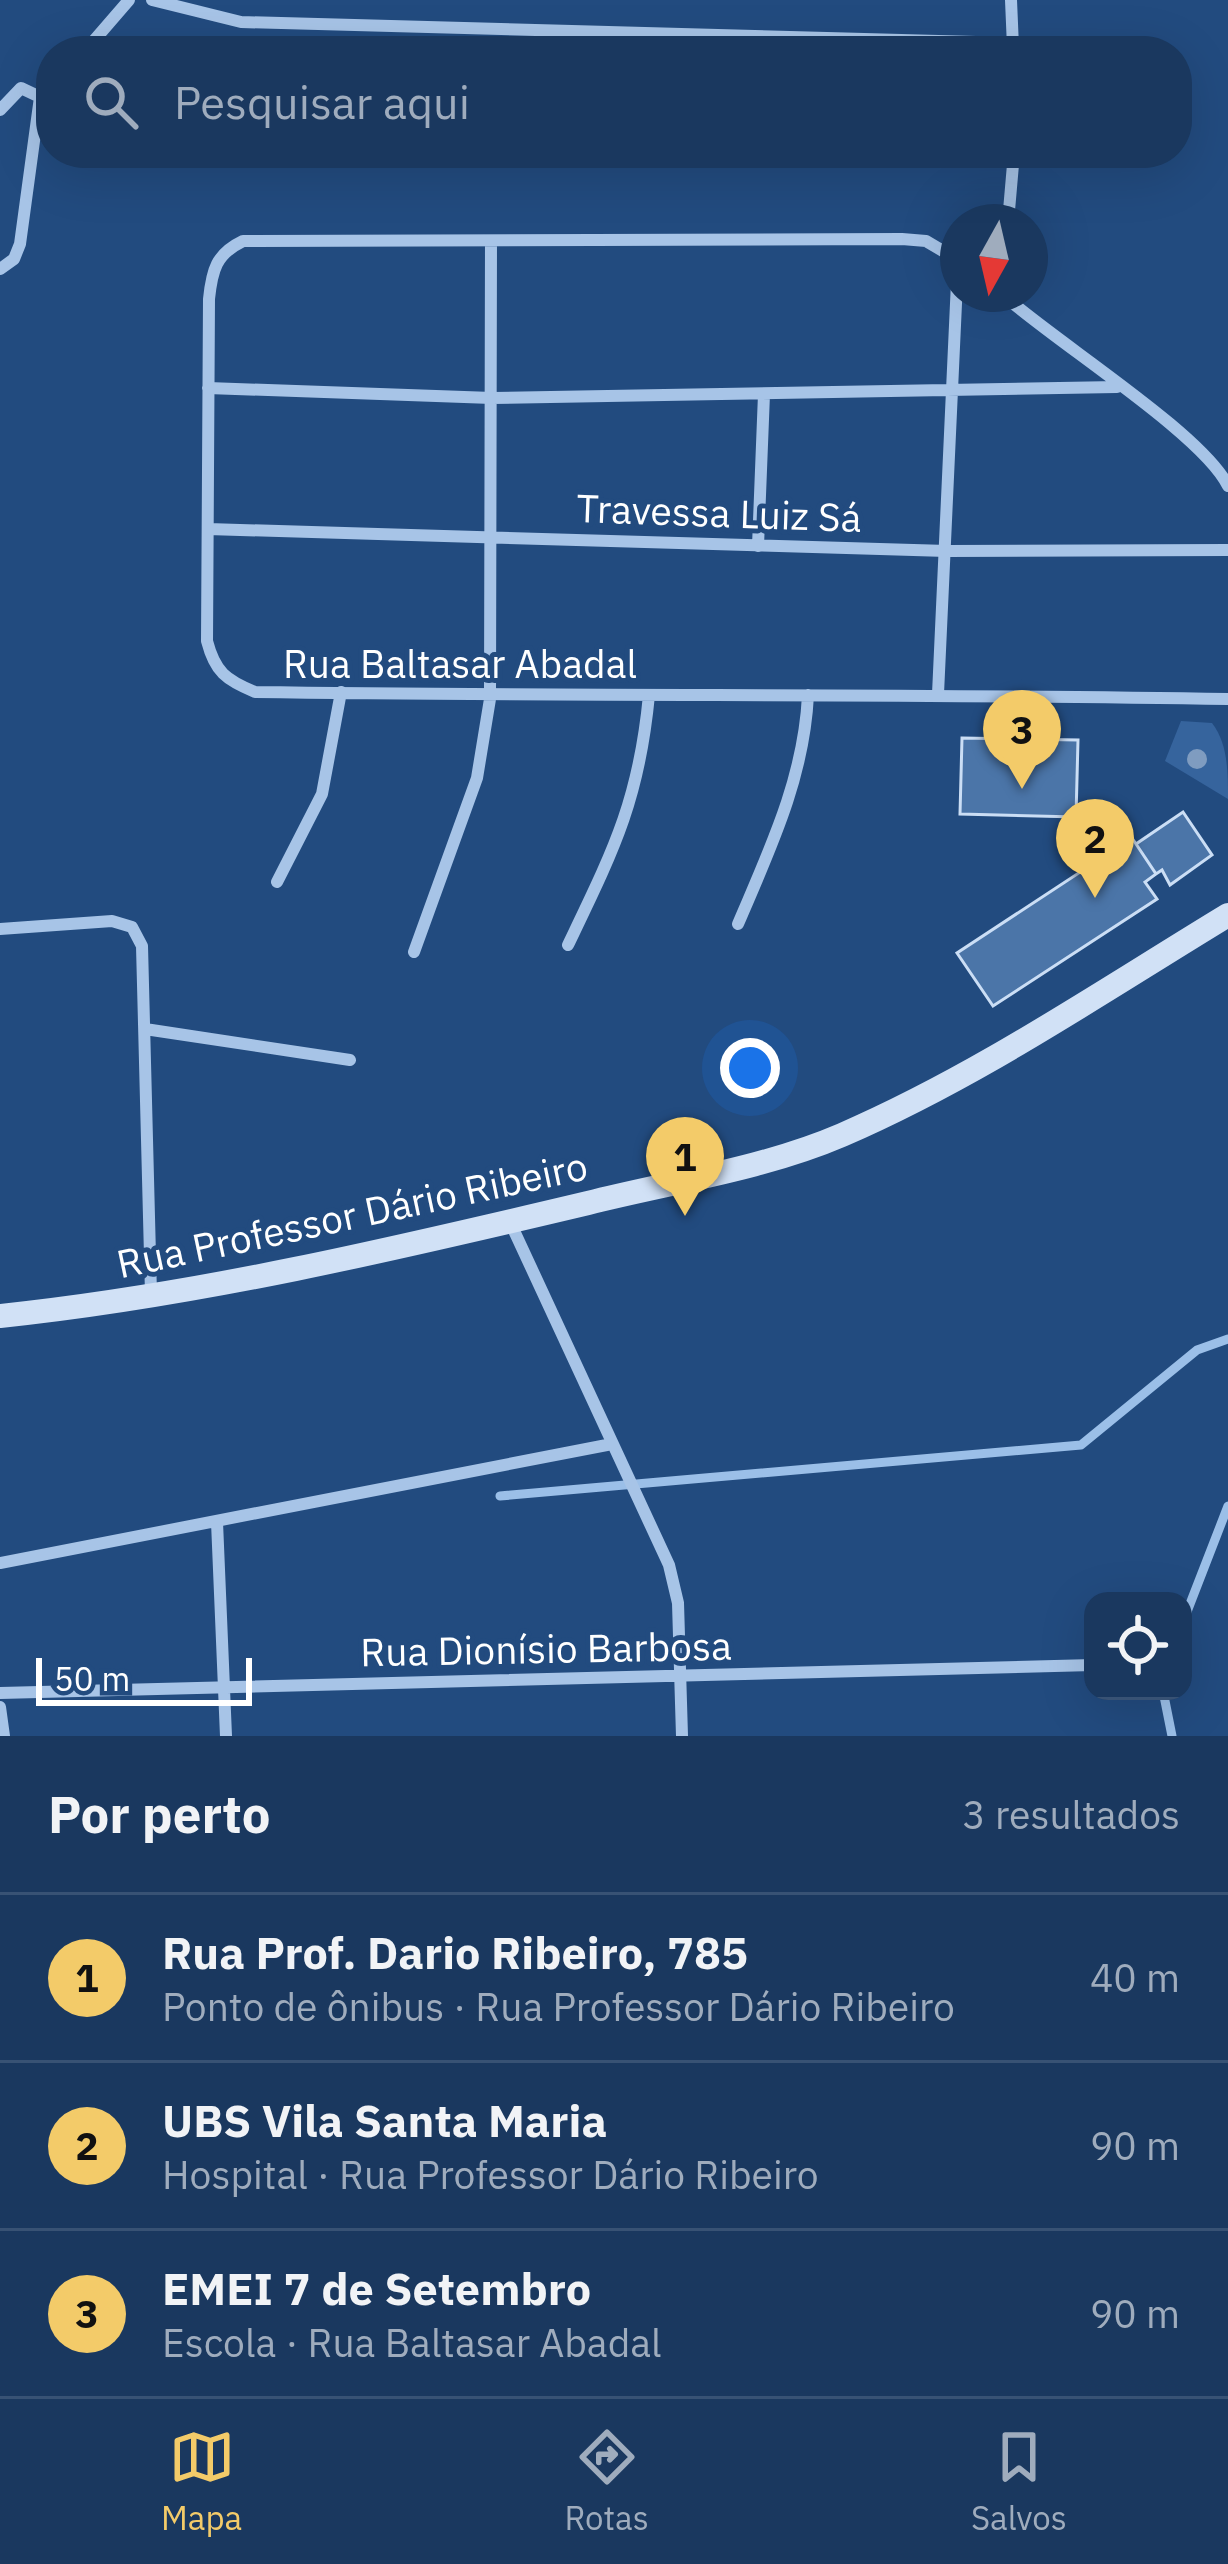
<!DOCTYPE html>
<html lang="pt">
<head>
<meta charset="utf-8">
<style>
	body { margin:0; font-family:"IBM Plex Sans",sans-serif; background:#233f65; color:#f1f3f6 }
	.controls { position:absolute; right:36px; bottom:36px; display:grid; overflow:hidden; border-radius:24px; box-shadow:0 12px 48px #0002 }
	.controls button { width:108px; height:108px; display:grid; place-items:center; padding:0; border:0; border-bottom:3px solid #385274; background:#1a385f; color:#f1f3f6; font:60px sans-serif }
	.compass { position:absolute; left:940px; top:204px; width:108px; height:108px; border-radius:50%; background:#1a385f; box-shadow:0 12px 48px #0002; rotate:188deg }
	.scale { position:absolute; left:36px; bottom:30px; width:216px; box-sizing:border-box; padding-left:12px; border:6px solid #fff; border-top:0; font-size:33px; line-height:42px; white-space:nowrap; color:#fff; -webkit-text-stroke:9px #224b7f; paint-order:stroke }
	.you { position:absolute; left:750px; top:1068px; width:42px; height:42px; margin:-30px; border:9px solid #fff; border-radius:50%; background:#1a73e8; box-shadow:0 0 0 18px #1a73e833 }
	.badge { display:grid; place-items:center; width:78px; height:78px; border-radius:50%; background:#f3cb69; color:#111; font-size:39px; font-weight:700 }
	.pin { position:absolute; translate:-50% -99px; filter:drop-shadow(0 3px 6px #0008) }
	.pin::after { content:''; position:absolute; top:63px; width:42px; height:36px; background:inherit; clip-path:polygon(0 0,100% 0,50% 100%) }
	.list { margin:0; padding:0; list-style:none }
	h2 { display:flex; justify-content:space-between; align-items:center; height:156px; margin:0; padding:0 48px; font-size:51px }
	h2 small { font-size:39px; font-weight:400; color:#9facbd }
	.list li { display:grid; grid-template-columns:78px 1fr auto; gap:36px; align-items:center; box-sizing:border-box; height:168px; padding:0 48px; border-top:3px solid #385274 }
	.list b { display:block; font-size:45px; white-space:nowrap }
	.list p { margin:0; font-size:39px; white-space:nowrap; color:#9facbd }
	.list em { font-size:39px; font-style:normal; color:#9facbd }
	.icon { flex:none; width:66px; height:66px; fill:none; stroke:currentColor; stroke-width:2; stroke-linecap:round; stroke-linejoin:round }
	.map { position:relative; flex:none; width:1228px; height:1736px; overflow:hidden }
	.search { position:absolute; background:#1a385f; box-shadow:0 12px 48px #0002; left:36px; right:36px; top:36px; height:132px; display:flex; align-items:center; gap:30px; box-sizing:border-box; padding:0 42px; border-radius:48px; color:#9facbd; font-size:45px }
	.sheet { height:660px; background:#1a385f }
	nav { display:flex; justify-content:space-around; align-items:center; box-sizing:border-box; height:168px; border-top:3px solid #385274; background:#1a385f; font-size:33px; color:#9facbd }
	nav a { display:grid; justify-items:center; gap:6px }
	nav .on { color:#f3cb69 }
	.map>svg:first-child { display:block }
</style>
</head>
<body>
<div class="map">
<svg width="1228" height="1736" viewBox="0 0 1228 1736">
	<rect width="100%" height="100%" fill="#224b7f"/>
	<!-- green -->
	<path fill="#36649d" d="M 1181,721 L 1212,723 C 1228,744 1228,772 1228,799 L 1165,761 Z"/>
	<g fill="none" stroke-linecap="round" stroke-linejoin="round">
		<!-- stream -->
		<path stroke="#9bbfe8" stroke-width="9" d="M 500,1496 L 1081,1445 L 1197,1350 L 1228,1339
			M 1183,1622 L 1228,1506
			M 1163,1691 L 1172,1736"/>
	</g>
	<!-- building -->
	<path fill="#4b75a8" stroke="#cbdef5" stroke-width="3" d="M 962,738 L 1078,740 L 1076,817 L 960,814 Z
		M 1183,812 L 1212,855 L 1170,885 L 1162,870 L 1156,874 L 1136,844 Z
		M 1132,838 L 1156,874 L 1145,882 L 1157,899 L 993,1006 L 957,953 Z"/>
	<g fill="none" stroke-linecap="round" stroke-linejoin="round">
		<!-- street -->
		<path stroke="#a7c4e7" stroke-width="12" d="M 152,0 L 241,22 L 1013,43
			M 1011,0 L 1013,47
			M 91,44 L 129,0
			M 0,110 L 21,88 L 40,97 L 20,244 L 14,259 L 0,269
			M 1008,222 L 1014,153
			M 958,260 L 926,241 L 902,239 L 243,241 C 216,254 212,270 209,299 L 207,641 C 215,672 226,680 255,692 C 580,697 904,693 1228,699
			M 1002,294 C 1054,341 1203,434 1228,486
			M 208,388 L 492,398 L 1117,387
			M 208,529 L 947,551 L 1228,550
			M 758,546 L 764,394
			M 938,694 L 958,260
			M 277,882 L 322,794 L 341,692
			M 738,924 C 770,849 804,778 808,695
			M 0,929 L 112,921 L 132,927 L 142,946 L 151,1294
			M 568,945 C 613,851 639,801 649,695
			M 414,952 L 477,778 L 490,699 L 491,241
			M 145,1029 L 350,1060
			M 510,1222 L 669,1565 L 678,1603 L 682,1736
			M 217,1522 L 226,1736
			M 0,1563 L 612,1444
			M 0,1693 L 1093,1665
			M 0,1707 L 4,1736"/>
		<!-- secondary -->
		<path stroke="#d1e1f6" stroke-width="24" d="M 0,1316 C 199,1295 394,1249 588,1203 C 671,1182 763,1169 842,1135 C 978,1076 1101,992 1228,915"/>
	</g>
	<!-- trees -->
	<circle fill="#7f9cc0" cx="1197" cy="759" r="10"/>
	<g text-anchor="middle" stroke-width="10" stroke-linejoin="round" paint-order="stroke">
		<!-- street labels -->
		<g font-size="39" fill="#fff" stroke="#224b7f">
			<text transform="translate(719 513) rotate(2)" y="14">Travessa Luiz Sá</text>
			<text x="460" y="678">Rua Baltasar Abadal</text>
			<text transform="translate(352 1215) rotate(-12)" y="14">Rua Professor Dário Ribeiro</text>
			<text transform="translate(546 1649) rotate(-1)" y="14">Rua Dionísio Barbosa</text>
		</g>
	</g>
</svg>
<div class="controls">
<button><svg class="icon" aria-label="locate" viewBox="0 0 24 24"><circle cx="12" cy="12" r="6"/><path d="M12 2v4M12 18v4M2 12h4M18 12h4"/></svg></button>
</div>
<svg class="compass" viewBox="-18 -18 36 36"><path d="M0-13l5 13h-10z" fill="#e53935"/><path d="M0 13l5-13h-10z" fill="#9facbd"/></svg>
<div class="scale">50 m</div>
<div class="you"></div>
<div class="pin badge" style="left:685px;top:1216px">1</div>
<div class="pin badge" style="left:1095px;top:898px">2</div>
<div class="pin badge" style="left:1022px;top:789px">3</div>
<div class="search"><svg class="icon" aria-label="search" viewBox="0 0 24 24"><circle cx="10" cy="10" r="6"/><path d="M15 15l6 6"/></svg>Pesquisar aqui</div>
</div>
<section class="sheet">
<h2>Por perto<small>3 resultados</small></h2>
<ul class="list">
<li><span class="badge">1</span><div><b>Rua Prof. Dario Ribeiro, 785</b><p>Ponto de ônibus · Rua Professor Dário Ribeiro</p></div><em>40 m</em></li>
<li><span class="badge">2</span><div><b>UBS Vila Santa Maria</b><p>Hospital · Rua Professor Dário Ribeiro</p></div><em>90 m</em></li>
<li><span class="badge">3</span><div><b>EMEI 7 de Setembro</b><p>Escola · Rua Baltasar Abadal</p></div><em>90 m</em></li>
</ul>
</section>
<nav>
<a class="on"><svg class="icon" aria-label="map" viewBox="0 0 24 24"><path d="M3 6l6-2 6 2 6-2v14l-6 2-6-2-6 2zM9 4v14M15 6v14"/></svg>Mapa</a>
<a><svg class="icon" aria-label="directions" viewBox="0 0 24 24"><path d="M12 3l9 9-9 9-9-9zM9 14v-3h6M13 9l2 2-2 2"/></svg>Rotas</a>
<a><svg class="icon" aria-label="saved" viewBox="0 0 24 24"><path d="M7 4h10v16l-5-4-5 4z"/></svg>Salvos</a>
</nav>
</body>
</html>
